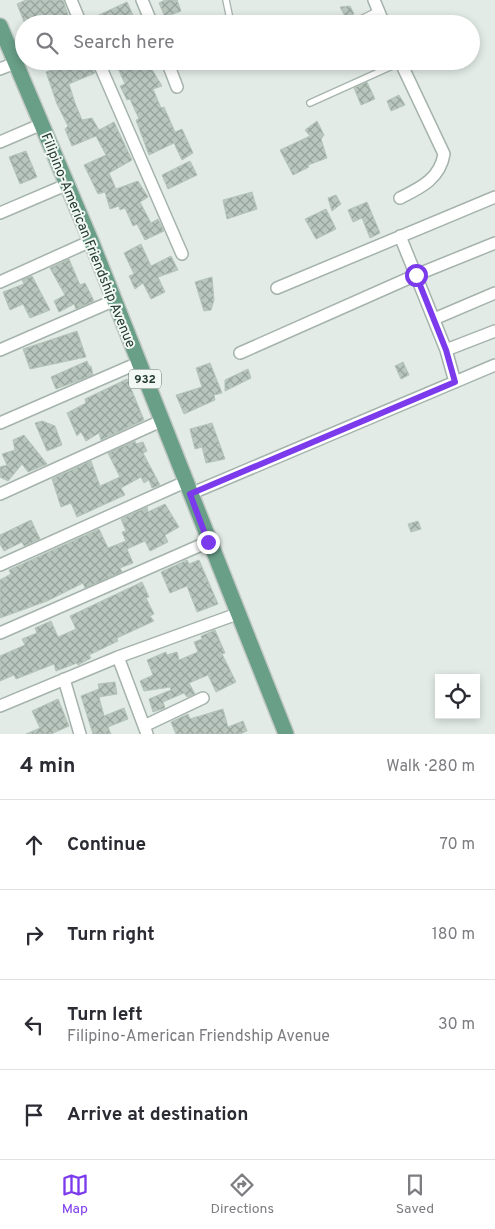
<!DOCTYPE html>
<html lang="en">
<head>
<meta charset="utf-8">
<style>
	body { margin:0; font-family:Overpass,sans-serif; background:#f2f2f3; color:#2b2b33 }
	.controls { position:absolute; right:15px; bottom:15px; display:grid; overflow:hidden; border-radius:0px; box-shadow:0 2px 8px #0003 }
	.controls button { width:45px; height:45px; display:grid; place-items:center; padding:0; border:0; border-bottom:1px solid #e1e1e2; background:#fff; color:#2b2b33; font:25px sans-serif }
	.stop { position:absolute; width:15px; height:15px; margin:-11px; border:4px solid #7c3aed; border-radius:50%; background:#fff }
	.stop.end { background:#7c3aed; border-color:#fff; box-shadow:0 1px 5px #0008 }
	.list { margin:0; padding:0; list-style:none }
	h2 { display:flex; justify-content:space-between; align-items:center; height:65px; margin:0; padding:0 20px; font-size:21px }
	h2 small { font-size:16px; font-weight:400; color:#7c7c81 }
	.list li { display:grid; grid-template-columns:32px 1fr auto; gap:15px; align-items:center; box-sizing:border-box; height:90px; padding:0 20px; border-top:1px solid #e1e1e2 }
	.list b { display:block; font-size:19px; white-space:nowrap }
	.list p { margin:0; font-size:16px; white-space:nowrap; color:#7c7c81 }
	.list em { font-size:16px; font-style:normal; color:#7c7c81 }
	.icon { flex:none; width:28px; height:28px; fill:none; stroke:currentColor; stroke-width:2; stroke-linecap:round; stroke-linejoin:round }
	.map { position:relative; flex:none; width:495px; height:734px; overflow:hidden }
	.search { position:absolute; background:#fff; box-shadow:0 2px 8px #0003; left:15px; right:15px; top:15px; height:55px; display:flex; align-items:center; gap:12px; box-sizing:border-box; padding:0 18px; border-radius:28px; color:#7c7c81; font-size:19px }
	.sheet { height:425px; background:#fff }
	nav { display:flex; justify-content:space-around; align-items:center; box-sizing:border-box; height:70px; border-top:1px solid #e1e1e2; background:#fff; font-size:14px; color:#7c7c81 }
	nav a { display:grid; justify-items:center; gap:2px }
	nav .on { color:#7c3aed }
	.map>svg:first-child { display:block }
</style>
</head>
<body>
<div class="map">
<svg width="495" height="734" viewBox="0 0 495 734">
	<defs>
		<pattern id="building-cross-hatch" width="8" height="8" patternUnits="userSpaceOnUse" patternTransform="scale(1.25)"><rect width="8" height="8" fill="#b8c6be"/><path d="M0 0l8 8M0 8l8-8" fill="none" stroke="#95a29b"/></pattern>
	</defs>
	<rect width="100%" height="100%" fill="#e2ebe6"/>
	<!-- building -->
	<path fill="url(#building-cross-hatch)" stroke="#b5c5bb" d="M 26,0 L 63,0 L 71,24 L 25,24 L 17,4 Z
		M 165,0 L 177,0 L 181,11 L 165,17 L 159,3 Z
		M 127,2 L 137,24 L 125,24 L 123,19 L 113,24 L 88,24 L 88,20 Z
		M 350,6 L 354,14 L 346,18 L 340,7 Z
		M 65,61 L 90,61 L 95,73 L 69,84 L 75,103 L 82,120 L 92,118 L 99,130 L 114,122 L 132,160 L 109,173 L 116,189 L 138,181 L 148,197 L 140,202 L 151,223 L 158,219 L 164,231 L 145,240 L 137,224 L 133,226 L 125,208 L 120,210 L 119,206 L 110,209 L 105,192 L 98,194 L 84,165 L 106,155 L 96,136 L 72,146 L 65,129 L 68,126 L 57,104 L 46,72 L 67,64 Z
		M 121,61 L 147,61 L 162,86 L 153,89 L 161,108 L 164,107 L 175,132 L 182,129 L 193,153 L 182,160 L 174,143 L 149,155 L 136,120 L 139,119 L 130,99 L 127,100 L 120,86 L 125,84 L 116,64 Z
		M 367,82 L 375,99 L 361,105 L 354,88 Z
		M 399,95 L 405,105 L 391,111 L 387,101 Z
		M 317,121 L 324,135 L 321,139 L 327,158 L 308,165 L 309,167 L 293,175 L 280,150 L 310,136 L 305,130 Z
		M 26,151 L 37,177 L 20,184 L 9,157 Z
		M 190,161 L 197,175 L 168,189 L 162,175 Z
		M 252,192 L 257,209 L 227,219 L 223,200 Z
		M 336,195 L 341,204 L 332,211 L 328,198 Z
		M 367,202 L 380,233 L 370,238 L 362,218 L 353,222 L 348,210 Z
		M 326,209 L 336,229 L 316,239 L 305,219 Z
		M 141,244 L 151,266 L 171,256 L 178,270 L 158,277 L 165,292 L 151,299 L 143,283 L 135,289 L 129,276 L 134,274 L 124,253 Z
		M 69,259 L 80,285 L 85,283 L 94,301 L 76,309 L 74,304 L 59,312 L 54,301 L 65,295 L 50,268 Z
		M 32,276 L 50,310 L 30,318 L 23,304 L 10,310 L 3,292 L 24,284 L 22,280 Z
		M 212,277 L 214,300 L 211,310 L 204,311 L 195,282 Z
		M 77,331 L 86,357 L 30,369 L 23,349 Z
		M 87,361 L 89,366 L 91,366 L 93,375 L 56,389 L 51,377 Z
		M 403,362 L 409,375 L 401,379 L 395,366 Z
		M 210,363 L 222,393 L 214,395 L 215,400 L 184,414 L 176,395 L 202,387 L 196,368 Z
		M 248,369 L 251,378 L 225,391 L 225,380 Z
		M 127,379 L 144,420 L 101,440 L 99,433 L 86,441 L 81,432 L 77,436 L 67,413 L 86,403 L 85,399 Z
		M 42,421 L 55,426 L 62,445 L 47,451 L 35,423 Z
		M 212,423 L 225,459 L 206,463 L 202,447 L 195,449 L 190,429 Z
		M 24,435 L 47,464 L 28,472 L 22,464 L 8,481 L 0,477 L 0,467 L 7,465 L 2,454 L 15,450 L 13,440 Z
		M 135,441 L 136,444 L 143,442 L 147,451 L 143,453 L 160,485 L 152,488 L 149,480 L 144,483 L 141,477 L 121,488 L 125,495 L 77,517 L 71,503 L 61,507 L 52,479 L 91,461 L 100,486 L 120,477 L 108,453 Z
		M 165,504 L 179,527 L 165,535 L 168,542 L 150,551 L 145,541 L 127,549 L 133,563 L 120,568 L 122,572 L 85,588 L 83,583 L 47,601 L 0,618 L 0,580 L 11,574 L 9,570 L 99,529 L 108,548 L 126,541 L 122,532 L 126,531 L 121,519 L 147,507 L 148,512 Z
		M 31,520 L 40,539 L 24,546 L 22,542 L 4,551 L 0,544 L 0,535 Z
		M 418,521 L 421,529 L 411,532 L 408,524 Z
		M 187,560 L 189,564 L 199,560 L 218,604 L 197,612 L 187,586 L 170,593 L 161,572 Z
		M 142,582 L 149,597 L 146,598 L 154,614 L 150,616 L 154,621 L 117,638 L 118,641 L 89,655 L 91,658 L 78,665 L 77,663 L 56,671 L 54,664 L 16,679 L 14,675 L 0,681 L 0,656 L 25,645 L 22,639 L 37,633 L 35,628 L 51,621 L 58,637 L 76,629 L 70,616 Z
		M 215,630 L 225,653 L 222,654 L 236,682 L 216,692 L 208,675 L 189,683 L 195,694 L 187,697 L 184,693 L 163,702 L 165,708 L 153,712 L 149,699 L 171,690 L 170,687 L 144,691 L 140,681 L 153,675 L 147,660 L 166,652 L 167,655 L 177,652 L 179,660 L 198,652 L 194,642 L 202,639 L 201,636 Z
		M 115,682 L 117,694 L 99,697 L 104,716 L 124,708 L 128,719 L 108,727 L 111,734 L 93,734 L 81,696 L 99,689 L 98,684 Z
		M 58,699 L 69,726 L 51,734 L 26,734 L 40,728 L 32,711 Z
		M 223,709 L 228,727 L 243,721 L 247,731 L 240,734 L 176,734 L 171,722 L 188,714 L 190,719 Z"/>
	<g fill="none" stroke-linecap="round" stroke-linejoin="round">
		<!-- lane casing -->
		<g stroke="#a5b3ac" stroke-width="8">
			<path id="lane" d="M 226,0 L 231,24
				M 351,24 L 379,10
				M 310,103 L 401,62"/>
		</g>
		<!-- street casing -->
		<g stroke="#a5b3ac" stroke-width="14">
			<path id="street" d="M 71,0 L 81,24
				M 142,0 L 152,24
				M 374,0 L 384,24
				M 98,61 L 182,254
				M 167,61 L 177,87
				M 0,69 L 15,63
				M 0,142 L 42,124
				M 400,198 C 420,188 440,179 444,154 L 400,61
				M 0,213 L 68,184
				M 400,236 L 446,350 L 455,382
				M 0,282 L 91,241
				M 277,288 L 495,197
				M 434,319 L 495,293
				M 0,350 L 115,300
				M 446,350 L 495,331
				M 240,353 L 416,275 L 495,243
				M 0,423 L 138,363
				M 0,494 L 161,421
				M 190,494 L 495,365
				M 0,565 L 185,482
				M 0,633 L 208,542
				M 118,657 L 147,734
				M 64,679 L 80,734
				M 0,706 L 118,657 L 237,614
				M 144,726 L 203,698"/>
		</g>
		<!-- primary casing -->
		<g stroke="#c1c8c5" stroke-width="18">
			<path id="primary" d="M 0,26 L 91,241 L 286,734"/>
		</g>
		<!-- lane -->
		<use href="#lane" stroke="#fff" stroke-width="5.5"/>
		<!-- street -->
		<use href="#street" stroke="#fff" stroke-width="11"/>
		<!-- primary -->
		<use href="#primary" stroke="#699e87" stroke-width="15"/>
	</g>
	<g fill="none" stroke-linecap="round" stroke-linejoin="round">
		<!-- route -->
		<path stroke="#7c3aed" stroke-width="6" d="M 208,542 L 190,494 L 455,382 L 446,350 L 416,275"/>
	</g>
	<g text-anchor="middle" stroke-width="4" stroke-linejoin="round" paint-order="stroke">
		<!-- shield labels -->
		<rect fill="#f2f8f4" stroke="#61746b" stroke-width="1" x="129" y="369.5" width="32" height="19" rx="4"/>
		<g font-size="12" font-weight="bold" fill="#233b30">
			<text x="145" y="383">932</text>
		</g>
		<!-- street labels -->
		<g font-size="14" fill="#233b30" stroke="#f2f8f4">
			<text transform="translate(89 240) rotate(68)" y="5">Filipino-American Friendship Avenue</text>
		</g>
	</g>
</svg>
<div class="controls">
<button><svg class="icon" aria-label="locate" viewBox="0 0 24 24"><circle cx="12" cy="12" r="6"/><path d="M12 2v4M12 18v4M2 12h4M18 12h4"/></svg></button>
</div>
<div class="stop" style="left:416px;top:275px"></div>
<div class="stop end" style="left:208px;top:542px"></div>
<div class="search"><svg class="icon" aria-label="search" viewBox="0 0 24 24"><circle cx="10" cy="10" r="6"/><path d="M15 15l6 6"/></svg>Search here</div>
</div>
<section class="sheet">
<h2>4 min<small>Walk · 280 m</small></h2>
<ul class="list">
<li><svg class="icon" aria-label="ahead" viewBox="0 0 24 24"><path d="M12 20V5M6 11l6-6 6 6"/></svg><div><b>Continue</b></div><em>70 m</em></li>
<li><svg class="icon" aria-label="right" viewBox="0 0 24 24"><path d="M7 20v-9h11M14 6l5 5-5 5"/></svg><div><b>Turn right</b></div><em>180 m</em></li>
<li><svg class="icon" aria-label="left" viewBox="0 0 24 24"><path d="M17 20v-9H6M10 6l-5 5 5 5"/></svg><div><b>Turn left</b><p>Filipino-American Friendship Avenue</p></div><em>30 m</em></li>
<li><svg class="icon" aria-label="arrive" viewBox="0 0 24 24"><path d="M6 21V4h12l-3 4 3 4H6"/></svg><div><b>Arrive at destination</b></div></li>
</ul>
</section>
<nav>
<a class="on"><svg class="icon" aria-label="map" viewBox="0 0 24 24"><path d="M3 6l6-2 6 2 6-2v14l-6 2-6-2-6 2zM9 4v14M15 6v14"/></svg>Map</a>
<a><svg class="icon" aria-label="directions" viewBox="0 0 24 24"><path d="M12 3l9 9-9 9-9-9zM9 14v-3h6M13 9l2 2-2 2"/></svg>Directions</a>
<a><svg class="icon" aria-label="saved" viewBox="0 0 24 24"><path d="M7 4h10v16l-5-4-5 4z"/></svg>Saved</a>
</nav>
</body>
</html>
